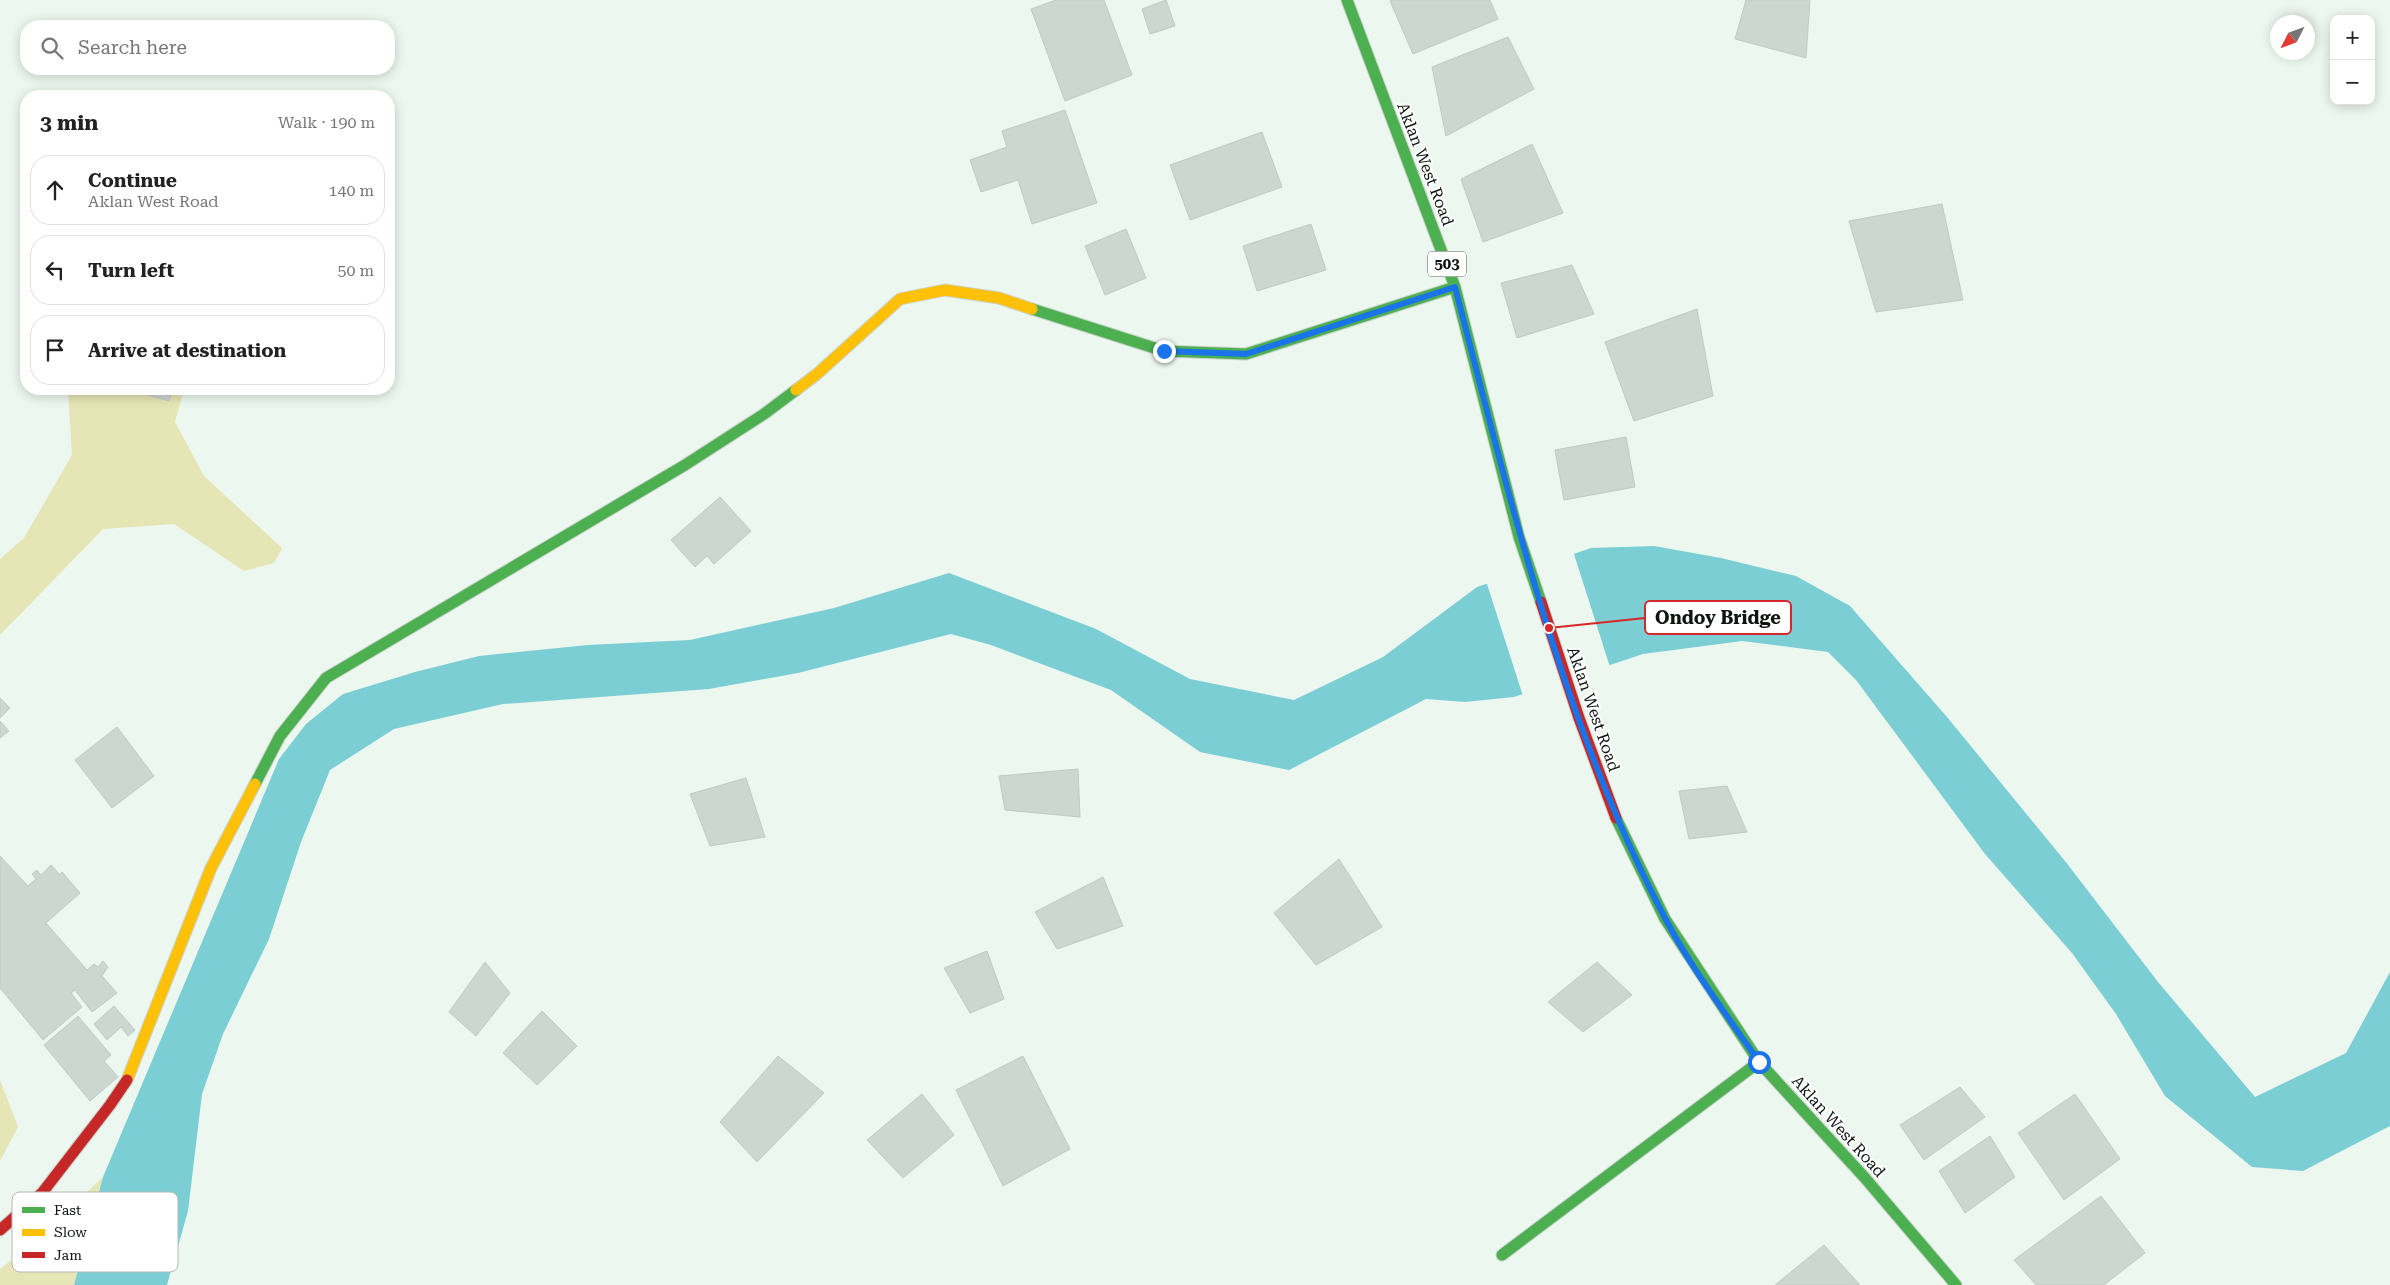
<!DOCTYPE html>
<html lang="en">
<head>
<meta charset="utf-8">
<style>
	body { margin:0; font-family:"Roboto Serif",serif; background:#f2f2f2; color:#222 }
	.controls { position:absolute; right:15px; top:15px; display:grid; overflow:hidden; border-radius:10px; box-shadow:0 2px 12px #0003 }
	.controls button { width:45px; height:45px; display:grid; place-items:center; padding:0; border:0; border-bottom:1px solid #e0e0e0; background:#fff; color:#222; font:25px sans-serif }
	.compass { position:absolute; left:2270px; top:15px; width:45px; height:45px; border-radius:50%; background:#fff; box-shadow:0 2px 12px #0003; rotate:228deg }
	.stop { position:absolute; width:15px; height:15px; margin:-11px; border:4px solid #1a73e8; border-radius:50%; background:#fff }
	.stop.end { background:#1a73e8; border-color:#fff; box-shadow:0 1px 5px #0008 }
	.list { margin:0; padding:0; list-style:none }
	h2 { display:flex; justify-content:space-between; align-items:center; height:65px; margin:0; padding:0 20px; font-size:21px }
	h2 small { font-size:16px; font-weight:400; color:#767676 }
	.list li { display:grid; grid-template-columns:32px 1fr auto; gap:15px; align-items:center; box-sizing:border-box; height:70px; margin:0 10px 10px; padding:0 10px; border:1px solid #e0e0e0; border-radius:20px }
	.list b { display:block; font-size:19px; white-space:nowrap }
	.list p { margin:0; font-size:16px; white-space:nowrap; color:#767676 }
	.list em { font-size:16px; font-style:normal; color:#767676 }
	.icon { flex:none; width:28px; height:28px; fill:none; stroke:currentColor; stroke-width:2; stroke-linecap:round; stroke-linejoin:round }
	.map { position:relative; flex:none; width:2390px; height:1285px; overflow:hidden }
	.search { position:absolute; background:#fff; box-shadow:0 2px 12px #0003; left:20px; top:20px; width:375px; height:55px; display:flex; align-items:center; gap:12px; box-sizing:border-box; padding:0 18px; border-radius:20px; color:#767676; font-size:19px }
	.panel { position:absolute; background:#fff; box-shadow:0 2px 12px #0003; left:20px; top:90px; width:375px; height:305px; border-radius:20px }
	.map>svg:first-child { display:block }
</style>
</head>
<body>
<div class="map">
<svg width="2390" height="1285" viewBox="0 0 2390 1285">
	<rect width="100%" height="100%" fill="#ecf7ef"/>
	<!-- green -->
	<path fill="#e6e5b5" d="M 68,389 L 184,389 L 175,422 L 204,476 L 282,548 L 274,563 L 244,571 L 174,524 L 103,529 L 0,635 L 0,559 L 24,538 L 72,455 Z
		M 0,1080 L 18,1127 L 0,1161 Z
		M 103,1177 L 74,1285 L 0,1285 L 0,1269 L 27,1248 Z"/>
	<!-- water -->
	<path fill="#7bced4" d="M 1654,546 L 1721,558 L 1796,576 L 1850,606 L 1947,717 L 2065,861 L 2158,982 L 2255,1097 L 2346,1053 L 2390,972 L 2390,1126 L 2303,1171 L 2252,1167 L 2165,1096 L 2116,1014 L 2072,953 L 1985,854 L 1856,680 L 1828,652 L 1742,641 L 1643,654 L 1514,697 L 1465,702 L 1426,699 L 1289,770 L 1200,752 L 1111,690 L 991,645 L 951,634 L 798,673 L 709,689 L 503,704 L 394,729 L 330,770 L 301,842 L 269,939 L 223,1034 L 202,1094 L 188,1211 L 167,1285 L 74,1285 L 103,1177 L 279,759 L 306,724 L 343,694 L 415,672 L 479,656 L 588,645 L 690,640 L 834,608 L 949,573 L 1096,629 L 1190,679 L 1294,700 L 1383,657 L 1477,587 L 1591,548 Z"/>
	<!-- pier -->
	<path fill="#ecf7ef" d="M 1573,551 L 1610,667 L 1523,696 L 1486,581 Z"/>
	<!-- building -->
	<path fill="#cdd7d2" stroke="#c0cac5" d="M 1056,0 L 1104,0 L 1132,75 L 1065,101 L 1031,9 Z
		M 1166,0 L 1175,26 L 1150,34 L 1142,9 Z
		M 1393,0 L 1490,0 L 1498,19 L 1413,54 L 1390,1 Z
		M 1746,0 L 1810,0 L 1806,58 L 1735,39 Z
		M 1508,37 L 1534,89 L 1446,136 L 1432,67 Z
		M 1065,110 L 1097,203 L 1032,224 L 1018,180 L 981,192 L 970,160 L 1007,147 L 1002,131 Z
		M 1262,132 L 1282,187 L 1190,220 L 1170,165 Z
		M 1532,144 L 1563,213 L 1483,242 L 1461,179 Z
		M 1942,204 L 1963,300 L 1876,312 L 1849,221 Z
		M 1311,224 L 1326,270 L 1257,291 L 1243,246 Z
		M 1126,229 L 1146,278 L 1105,295 L 1085,246 Z
		M 1572,265 L 1594,314 L 1517,338 L 1501,283 Z
		M 1697,309 L 1713,396 L 1634,421 L 1605,342 Z
		M 128,389 L 173,389 L 169,401 Z
		M 1626,437 L 1635,487 L 1564,500 L 1555,450 Z
		M 720,497 L 751,531 L 714,564 L 707,556 L 695,567 L 671,540 Z
		M 0,698 L 10,708 L 0,718 Z
		M 0,721 L 9,731 L 0,738 Z
		M 117,727 L 154,776 L 112,808 L 75,760 Z
		M 1078,769 L 1080,817 L 1005,810 L 999,776 Z
		M 746,778 L 765,837 L 710,846 L 690,794 Z
		M 1727,786 L 1747,832 L 1689,839 L 1679,791 Z
		M 0,856 L 28,886 L 36,879 L 32,874 L 37,870 L 41,875 L 51,865 L 60,875 L 62,872 L 80,893 L 46,923 L 87,970 L 94,964 L 98,967 L 103,961 L 108,967 L 102,976 L 117,993 L 92,1012 L 75,990 L 71,993 L 82,1007 L 43,1040 L 0,988 Z
		M 1339,859 L 1382,927 L 1316,965 L 1274,913 Z
		M 1103,877 L 1123,926 L 1057,949 L 1035,912 Z
		M 987,951 L 1004,999 L 970,1013 L 944,968 Z
		M 485,962 L 510,993 L 476,1036 L 449,1012 Z
		M 1597,962 L 1632,995 L 1583,1032 L 1548,1002 Z
		M 114,1006 L 135,1030 L 128,1036 L 121,1027 L 107,1040 L 94,1024 Z
		M 542,1011 L 577,1046 L 537,1085 L 503,1053 Z
		M 78,1016 L 111,1055 L 104,1061 L 118,1077 L 90,1101 L 44,1045 Z
		M 778,1056 L 824,1093 L 757,1162 L 720,1122 Z
		M 1023,1056 L 1070,1149 L 1003,1186 L 956,1090 Z
		M 1960,1087 L 1985,1117 L 1924,1160 L 1900,1125 Z
		M 922,1094 L 954,1135 L 903,1178 L 867,1140 Z
		M 2075,1094 L 2120,1159 L 2064,1200 L 2018,1133 Z
		M 1990,1136 L 2015,1177 L 1965,1213 L 1939,1171 Z
		M 2101,1196 L 2145,1253 L 2104,1285 L 2036,1285 L 2014,1260 Z
		M 1824,1245 L 1860,1285 L 1775,1285 Z"/>
	<g fill="none" stroke-linecap="round" stroke-linejoin="round">
		<!-- fast casing -->
		<g stroke="#c9d2cb" stroke-width="13">
			<path id="fast" d="M 1347,0 L 1455,287 L 1519,537 L 1541,602
				M 1032,309 L 1164,351 L 1246,354 L 1455,287
				M 255,784 L 280,736 L 326,678 L 685,465 L 764,414 L 796,390
				M 1616,818 L 1665,919 L 1759,1062 L 1865,1178 L 1956,1285
				M 1502,1255 L 1759,1062"/>
		</g>
		<!-- slow casing -->
		<g stroke="#c9d2cb" stroke-width="13">
			<path id="slow" d="M 796,390 L 817,374 L 900,299 L 945,290 L 999,298 L 1032,309
				M 127,1080 L 211,868 L 255,784"/>
		</g>
		<!-- jam casing -->
		<g stroke="#c9d2cb" stroke-width="13">
			<path id="jam" d="M 1541,602 L 1579,718 L 1616,818
				M 0,1230 L 42,1193 L 110,1105 L 127,1080"/>
		</g>
		<!-- fast -->
		<use href="#fast" stroke="#4caf50" stroke-width="11"/>
		<!-- slow -->
		<use href="#slow" stroke="#ffc107" stroke-width="11"/>
		<!-- jam -->
		<use href="#jam" stroke="#c62828" stroke-width="11"/>
	</g>
	<g fill="none" stroke-linecap="round" stroke-linejoin="round">
		<!-- route -->
		<path stroke="#1a73e8" stroke-width="6" d="M 1164,351 L 1246,354 L 1455,287 C 1510,499 1562,723 1665,918 C 1691,968 1727,1015 1759,1062"/>
	</g>
	<g text-anchor="middle" stroke-width="4" stroke-linejoin="round" paint-order="stroke">
		<!-- shield labels -->
		<rect fill="#fff" stroke="#565a58" stroke-width="1" x="1428" y="251.5" width="38" height="25" rx="4"/>
		<g font-size="15" font-weight="bold" fill="#0e1410">
			<text x="1447" y="269">503</text>
		</g>
		<!-- street labels -->
		<g font-size="16" fill="#0e1410" stroke="#fff">
			<text transform="translate(1426 164) rotate(69)" y="6">Aklan West Road</text>
			<text transform="translate(1594 709) rotate(71)" y="6">Aklan West Road</text>
			<text transform="translate(1839 1126) rotate(48)" y="6">Aklan West Road</text>
		</g>
	</g>
	<!-- legend -->
	<rect x="12" y="1192" width="166" height="80" rx="8" fill="#fff" stroke="#b7b8b7" stroke-width="1"/>
	<rect x="22" y="1207" width="23" height="6" fill="#4caf50"/>
	<rect x="22" y="1229" width="23" height="7" fill="#ffc107"/>
	<rect x="22" y="1252" width="23" height="6" fill="#c62828"/>
	<g font-size="14" fill="#0e1410">
		<text x="54" y="1215">Fast</text>
		<text x="54" y="1237">Slow</text>
		<text x="54" y="1260">Jam</text>
	</g>
	<!-- callouts -->
	<path fill="none" stroke="#d62828" stroke-width="2" d="M1549 628L1645 618"/>
	<circle fill="#d62828" stroke="#fff" stroke-width="2" cx="1549" cy="628" r="5"/>
	<rect fill="#fff" stroke="#d62828" stroke-width="2" x="1645" y="601" width="146" height="33" rx="5"/>
	<g font-size="18" text-anchor="middle" font-weight="bold" fill="#0e1410">
		<text x="1718" y="624">Ondoy Bridge</text>
	</g>
</svg>
<div class="controls">
<button>+</button>
<button>−</button>
</div>
<svg class="compass" viewBox="-18 -18 36 36"><path d="M0-13l5 13h-10z" fill="#e53935"/><path d="M0 13l5-13h-10z" fill="#767676"/></svg>
<div class="stop" style="left:1759px;top:1062px"></div>
<div class="stop end" style="left:1164px;top:351px"></div>
<div class="search"><svg class="icon" aria-label="search" viewBox="0 0 24 24"><circle cx="10" cy="10" r="6"/><path d="M15 15l6 6"/></svg>Search here</div>
<section class="panel">
<h2>3 min<small>Walk · 190 m</small></h2>
<ul class="list">
<li><svg class="icon" aria-label="ahead" viewBox="0 0 24 24"><path d="M12 20V5M6 11l6-6 6 6"/></svg><div><b>Continue</b><p>Aklan West Road</p></div><em>140 m</em></li>
<li><svg class="icon" aria-label="left" viewBox="0 0 24 24"><path d="M17 20v-9H6M10 6l-5 5 5 5"/></svg><div><b>Turn left</b></div><em>50 m</em></li>
<li><svg class="icon" aria-label="arrive" viewBox="0 0 24 24"><path d="M6 21V4h12l-3 4 3 4H6"/></svg><div><b>Arrive at destination</b></div></li>
</ul>
</section>
</div>
</body>
</html>
